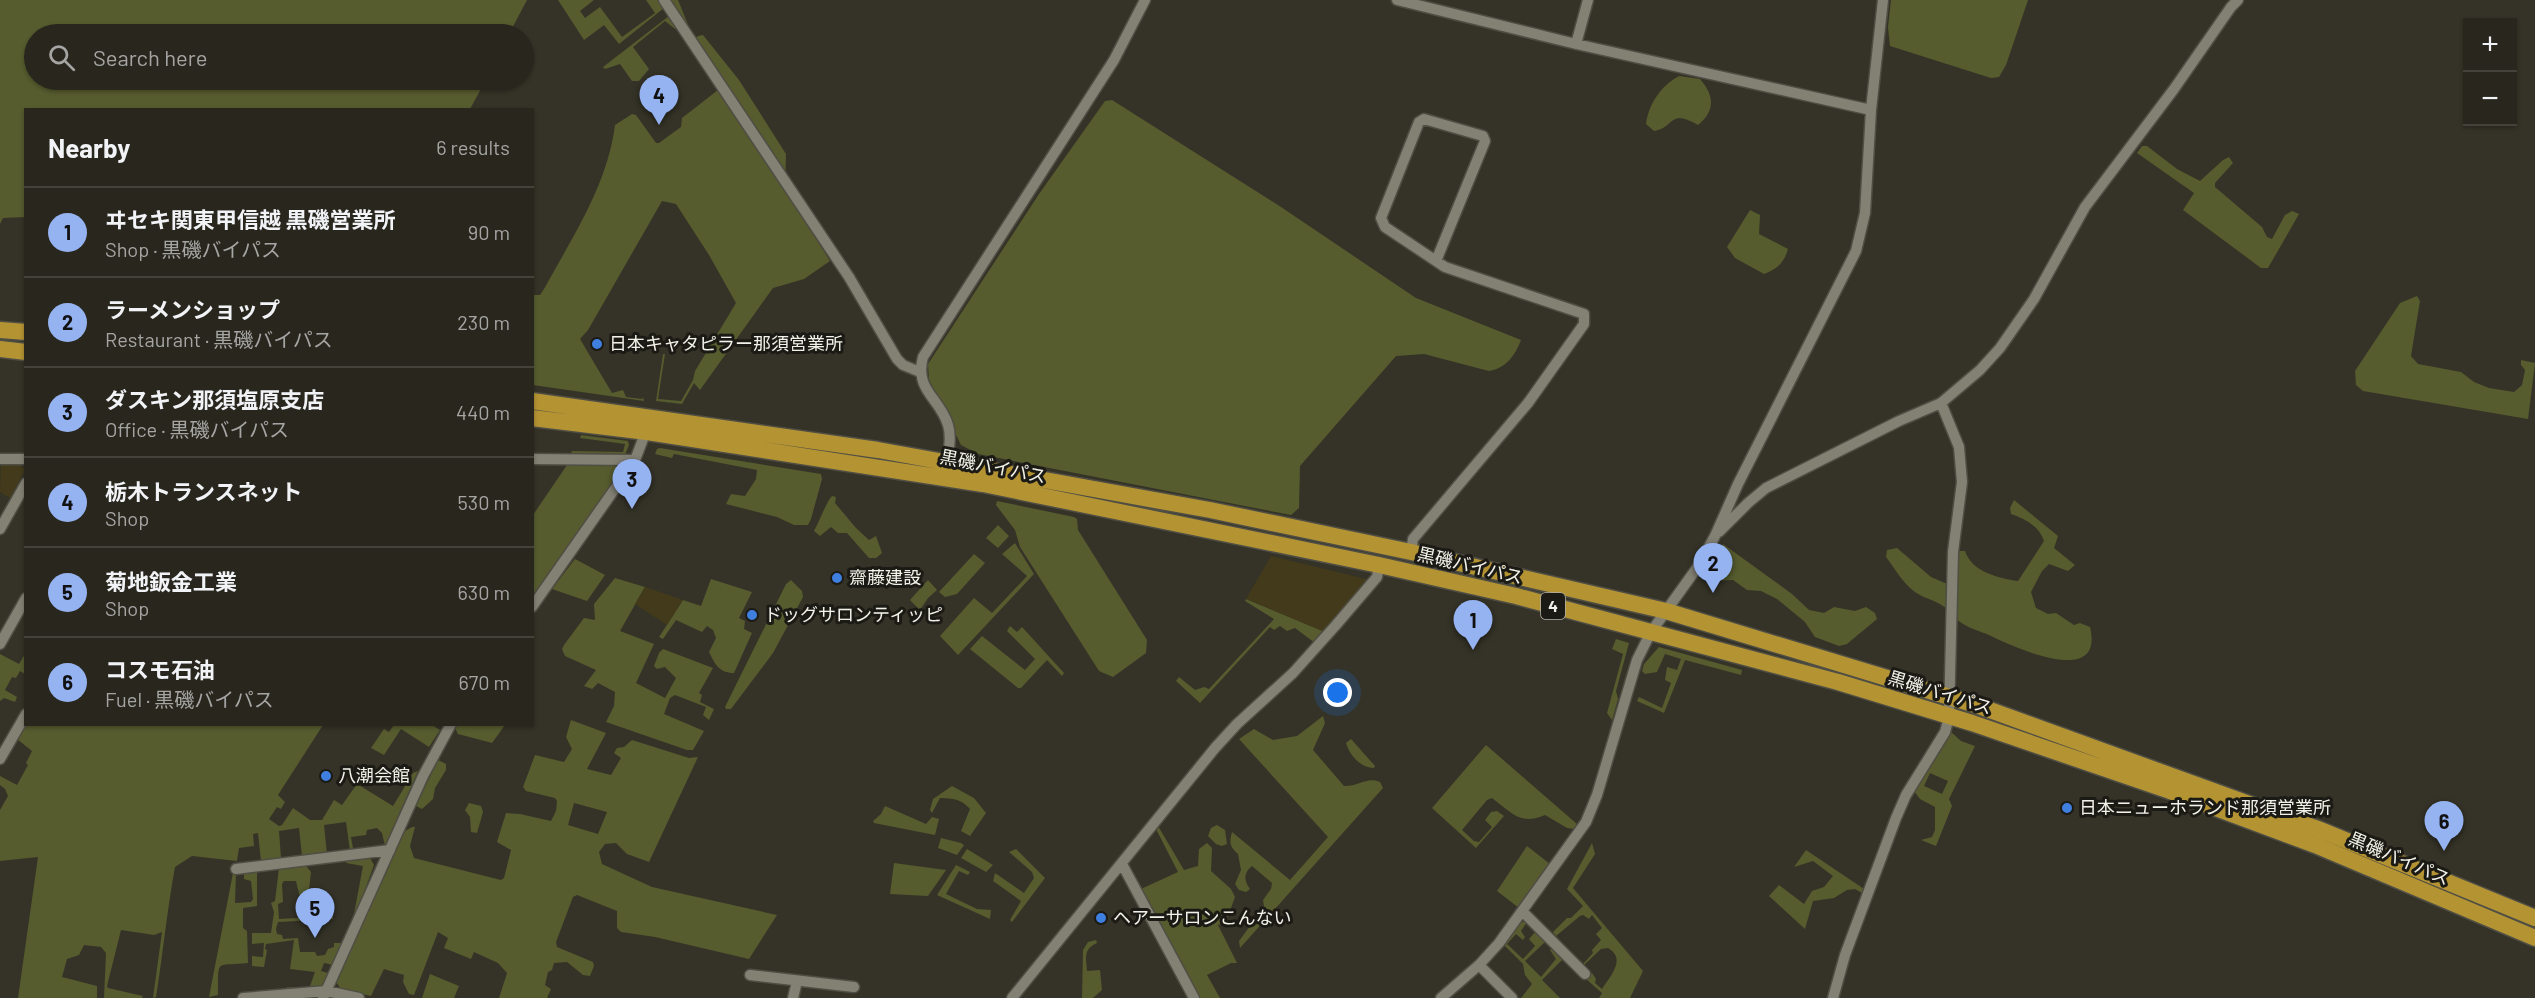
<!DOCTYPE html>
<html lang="en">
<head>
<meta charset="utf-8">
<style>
	body { margin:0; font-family:Barlow,"Noto Sans JP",sans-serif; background:#302e26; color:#f1f3f6 }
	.controls { position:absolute; right:18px; top:18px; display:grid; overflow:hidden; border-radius:0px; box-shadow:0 2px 4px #0004 }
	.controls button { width:54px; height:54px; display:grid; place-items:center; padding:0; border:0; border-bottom:2px solid #44433b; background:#28261d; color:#f1f3f6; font:30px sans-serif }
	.you { position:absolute; left:1338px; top:693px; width:21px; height:21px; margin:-15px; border:4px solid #fff; border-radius:50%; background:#1a73e8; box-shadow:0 0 0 9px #1a73e833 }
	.badge { display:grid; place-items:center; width:39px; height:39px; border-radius:50%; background:#95b2f1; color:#111; font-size:20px; font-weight:700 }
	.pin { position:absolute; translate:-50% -50px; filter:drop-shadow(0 2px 3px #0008) }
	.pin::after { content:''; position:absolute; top:32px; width:21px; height:18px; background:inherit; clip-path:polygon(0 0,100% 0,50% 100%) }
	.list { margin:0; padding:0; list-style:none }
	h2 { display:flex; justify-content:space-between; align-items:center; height:78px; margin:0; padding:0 24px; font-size:26px }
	h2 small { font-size:20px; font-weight:400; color:#a5a5a4 }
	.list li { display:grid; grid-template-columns:39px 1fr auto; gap:18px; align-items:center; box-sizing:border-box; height:90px; padding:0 24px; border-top:2px solid #44433b }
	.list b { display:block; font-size:22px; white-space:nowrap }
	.list p { margin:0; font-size:20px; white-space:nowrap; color:#a5a5a4 }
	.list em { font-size:20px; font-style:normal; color:#a5a5a4 }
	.icon { flex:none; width:33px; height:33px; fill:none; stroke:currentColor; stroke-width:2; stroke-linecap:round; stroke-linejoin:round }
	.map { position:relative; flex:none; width:2535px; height:998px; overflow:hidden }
	.search { position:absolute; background:#28261d; box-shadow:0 2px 4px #0004; left:24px; top:24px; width:510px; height:66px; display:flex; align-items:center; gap:15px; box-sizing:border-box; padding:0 21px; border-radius:33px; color:#a5a5a4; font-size:22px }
	.panel { position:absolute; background:#28261d; box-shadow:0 2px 4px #0004; left:24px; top:108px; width:510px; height:618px; border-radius:0px }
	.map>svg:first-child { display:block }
</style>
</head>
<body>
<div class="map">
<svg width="2535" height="998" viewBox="0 0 2535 998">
	<rect width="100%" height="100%" fill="#353327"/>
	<!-- green -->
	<path fill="#565c2e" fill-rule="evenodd" d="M 0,0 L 527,0 L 509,34 L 34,34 L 34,80 L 486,80 L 470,109 L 26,110 L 25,217 L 3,218 L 0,224 Z
		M 558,0 L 594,0 L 580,11 L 585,18 L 600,7 L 622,37 L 655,13 L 646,0 L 678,0 L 689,27 L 685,27 L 664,8 L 619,44 L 604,25 L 584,40 Z
		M 1891,0 L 2028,0 L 2006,65 L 1999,77 L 1991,78 L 1890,46 L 1888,27 Z
		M 669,16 L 676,27 L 675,29 L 665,21 L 633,47 L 649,69 L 639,81 L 632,81 L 620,64 L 605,69 L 603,67 Z
		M 703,35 L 739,80 L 786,154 L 785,189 L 830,261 L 804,279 L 773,288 L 700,390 L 694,383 L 682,404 L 656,401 L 663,354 L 665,354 L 658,399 L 681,401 L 693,380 L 695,371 L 736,303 L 709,255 L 676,204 L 662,201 L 588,330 L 580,339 L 612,393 L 623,390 L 626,397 L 642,399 L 643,397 L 644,401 L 533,385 L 533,295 L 540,295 L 544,289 C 573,236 607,186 615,125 L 632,114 L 636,115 L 656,143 L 659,143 L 681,127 L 682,118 L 718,90 L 694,40 L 698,36 Z
		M 1679,76 L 1700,79 C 1714,95 1716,110 1698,125 C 1668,108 1675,128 1654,131 L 1646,124 C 1649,103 1661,86 1679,76 Z
		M 1112,100 L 1278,205 L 1416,298 L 1521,340 C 1515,355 1507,368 1489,371 L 1424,354 L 1396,356 L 1300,466 L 1299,508 L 1291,515 L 978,454 L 961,445 L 929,380 L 928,364 L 1039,194 L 1105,101 Z
		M 2142,146 L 2147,146 L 2177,169 L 2200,181 L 2223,160 L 2229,157 L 2233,163 L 2215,183 L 2215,187 L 2262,227 L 2267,237 L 2272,239 L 2285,215 L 2292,211 L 2299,214 L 2268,268 L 2261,268 L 2183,210 L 2194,193 L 2137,153 Z
		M 1750,210 L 1760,215 L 1759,234 L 1788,249 C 1784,263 1777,269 1764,274 L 1735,258 L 1727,247 Z
		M 2417,296 L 2420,301 L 2411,356 L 2418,364 L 2461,372 L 2474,382 L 2489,388 L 2514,392 L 2522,385 L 2525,370 L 2521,365 L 2521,360 L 2535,363 L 2528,419 L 2363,391 L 2356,385 L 2355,371 L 2400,303 Z
		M 581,435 L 628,441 L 629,445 L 625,455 L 571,453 L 572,451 L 623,452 L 625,444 L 580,438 Z
		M 660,448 L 821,474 L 822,479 L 811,519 L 808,525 L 794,525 L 777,517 L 726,504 L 731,494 L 745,496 L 756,479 L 757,470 L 674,454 L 672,458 L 655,454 L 657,449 Z
		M 614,464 L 619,470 L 618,478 L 533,602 L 533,515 L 567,465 Z
		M 832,496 L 836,497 L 835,503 L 856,528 L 869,540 L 876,536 L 882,553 L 876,558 L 869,558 L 847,533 L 838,533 L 831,527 L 820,536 L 814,531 C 819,522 827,501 832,496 Z
		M 2014,500 L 2058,536 L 2054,548 L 2075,565 L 2068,571 L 2049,564 L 2042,571 L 2031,592 L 2036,608 L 2048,614 L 2056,613 L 2074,625 L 2080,623 L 2090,627 C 2105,689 2013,647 1989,635 C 1980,631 1968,628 1960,622 C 1954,617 1950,610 1943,606 C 1935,600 1923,598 1915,592 C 1903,583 1895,569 1886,557 L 1887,550 L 1897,548 L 1931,577 L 1954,587 L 1958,551 L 1965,551 C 1972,572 1998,578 2018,581 L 2044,541 C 2039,526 2025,519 2011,514 L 2010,508 Z
		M 997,501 L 1074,517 L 1077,519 L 1078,530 L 1147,640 L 1146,653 L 1113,677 L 1099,671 L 1020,547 L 1015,530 L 996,505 Z
		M 998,525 L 1009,536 L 998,548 L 986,538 Z
		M 1015,543 L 1034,574 L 958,655 L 940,636 L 974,598 L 992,613 L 1027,576 L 1002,554 Z
		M 1723,544 L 1792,594 L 1809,610 L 1824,613 L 1834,607 L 1855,611 L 1866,607 L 1875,613 L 1877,619 L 1847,644 L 1839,646 L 1815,637 L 1805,622 L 1777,599 L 1761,591 L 1747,590 L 1733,580 L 1711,581 L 1700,574 Z
		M 974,554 L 985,563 L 957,594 L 945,597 L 939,592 Z
		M 575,559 L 605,575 L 587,601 L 552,589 Z
		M 615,578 L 645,587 L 620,631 L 654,644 L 636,683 L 665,698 L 676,678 L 665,667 L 657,669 L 654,666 L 659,653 L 663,649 L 713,668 L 699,693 L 702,695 L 700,702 L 714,709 L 709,720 L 703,715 L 706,707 L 675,695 L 670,698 L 664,714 L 704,731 L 693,750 L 687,750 L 606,722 L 614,706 L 615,692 L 598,683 L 592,689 L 584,686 L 596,670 L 565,656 L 562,649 L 564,645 L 584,618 L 595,620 L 594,604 Z
		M 711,579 L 752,592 L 739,618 L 745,621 L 744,629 L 752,633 L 734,673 C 719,673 715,664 709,652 L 716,638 L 713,630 L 707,626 L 702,632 L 676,620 L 663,639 L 659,637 L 683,600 L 701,606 Z
		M 791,580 L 802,591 L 803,597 L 773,653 L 731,709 L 726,709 L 725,707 L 786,584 Z
		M 928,580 L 937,590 L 928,598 L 920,610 L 910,600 Z
		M 1246,599 L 1325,632 L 1315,643 L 1295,628 L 1287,631 L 1280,626 L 1274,630 L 1270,627 L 1200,703 L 1176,681 L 1179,677 L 1195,690 L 1204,687 L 1209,689 L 1274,619 L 1245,601 Z
		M 1010,626 L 1017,632 L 1022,627 L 1064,673 L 1062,676 L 1047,660 L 1021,688 L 1018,688 L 970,649 L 982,636 L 1025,670 L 1035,659 L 1007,631 Z
		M 1616,639 L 1629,643 L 1616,691 L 1618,699 L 1612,720 L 1607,713 L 1623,654 L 1612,649 Z
		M 1659,647 L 1742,670 L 1741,675 L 1685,660 L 1664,713 L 1637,701 L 1639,697 L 1662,708 L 1671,683 L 1665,680 L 1667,667 L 1677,670 L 1681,659 L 1665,654 L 1657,672 L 1645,674 L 1642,671 L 1644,664 Z
		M 0,654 L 19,664 L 25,654 L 25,674 L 20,671 L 16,678 L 12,677 L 5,690 L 17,697 L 15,702 L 4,698 L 0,701 Z
		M 1323,716 L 1325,723 L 1313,750 L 1344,786 C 1357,787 1368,776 1380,782 L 1383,788 L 1240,948 L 1239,941 L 1264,907 L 1263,900 L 1271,889 L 1272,883 L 1252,866 C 1243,873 1244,881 1250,889 L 1246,892 L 1239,890 L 1235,884 L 1241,870 L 1238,854 C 1230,847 1229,843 1232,832 L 1290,880 L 1328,837 L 1239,739 L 1254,729 L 1273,740 L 1297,736 Z
		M 571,720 L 606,733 L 587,769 L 611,775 L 621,758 L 614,753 L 617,748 L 624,747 L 632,740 L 689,758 L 698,757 L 649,862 L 627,854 L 616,843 L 605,844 L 599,852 L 602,864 L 652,887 L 777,915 L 749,959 L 655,937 L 621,932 L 617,928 L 617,911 L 577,895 L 573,897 L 556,942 L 557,947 L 593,962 L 594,966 L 590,976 L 583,975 L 567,962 L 554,963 L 552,970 L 548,972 L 545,985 L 551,989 L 547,998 L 499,998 L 507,973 L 498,963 L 474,952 L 471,959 L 444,948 L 448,938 L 438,932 L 414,995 L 409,994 L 403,982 L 404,975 L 384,969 L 371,996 L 341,989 L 336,982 L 405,831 L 412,827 L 415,827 L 410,846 L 414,858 L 501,880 L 504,878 L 511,850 L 497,842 L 506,813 L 520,814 L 551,821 L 556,811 L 557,801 L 555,798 L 526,791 L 523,787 L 535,755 L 564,762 L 572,749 L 566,737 ZM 574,803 L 607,812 L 598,834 L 568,825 Z
		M 26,724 L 323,725 L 278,795 L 285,802 L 281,809 L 277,807 L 269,819 L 279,826 L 282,825 L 293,808 L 310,820 L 322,820 L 334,800 L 342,805 L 357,784 L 393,806 L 413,773 L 418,771 L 385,846 L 382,833 L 377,828 L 367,830 L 366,835 L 351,837 L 353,848 L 363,848 L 363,850 L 350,851 L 346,822 L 324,825 L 327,854 L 302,856 L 299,828 L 279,831 L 281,858 L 261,861 L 258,833 L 253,834 L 254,846 L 239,848 L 237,861 L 192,856 L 175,867 C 167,910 163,954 156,997 L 153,998 L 162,932 L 154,935 L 121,930 L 107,986 L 108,988 L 143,996 L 142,998 L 104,998 L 106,953 L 101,947 L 84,945 L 79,955 L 67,959 L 62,977 L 97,986 L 97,998 L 18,998 L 38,857 L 0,861 L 0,810 L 8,796 L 5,789 L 0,785 L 0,776 L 17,785 L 28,765 L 26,763 L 32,751 L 17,739 Z
		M 394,725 L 432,725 L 440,730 L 429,747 L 401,729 L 384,755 L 371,748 L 384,729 L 389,732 Z
		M 457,725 L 457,724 L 505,725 L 492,743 L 458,734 L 455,728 Z
		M 1950,731 L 1961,741 L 1975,746 L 1949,799 L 1952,806 L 1936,846 L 1921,840 L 1932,837 L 1935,830 L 1935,807 L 1920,799 L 1914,791 ZM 1930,773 L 1948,781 L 1942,794 L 1924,786 Z
		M 1351,739 L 1375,766 L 1374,768 C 1361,768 1350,756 1346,743 Z
		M 1486,745 L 1577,824 L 1574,829 L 1567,828 L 1545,815 C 1520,826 1511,812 1492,798 L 1487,800 L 1462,830 L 1474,841 L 1479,842 L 1492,827 L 1485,820 L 1491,812 L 1497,811 L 1504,816 L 1476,848 L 1432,808 Z
		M 438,760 L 446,764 L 446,770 L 435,788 L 433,799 L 422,809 L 416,806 Z
		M 952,786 L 974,798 L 986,813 L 970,836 L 961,831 L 970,809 C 960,798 953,799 940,798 L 932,813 L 930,810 L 933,799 Z
		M 469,803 L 481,806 L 483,812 L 477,833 L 471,832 L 470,817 L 465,810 Z
		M 885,806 L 926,824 L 932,817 L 939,819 L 935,835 L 874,823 L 873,821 L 881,814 Z
		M 1217,825 L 1225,830 L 1227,844 L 1222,846 L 1216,844 L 1208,836 L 1211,828 Z
		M 1158,826 L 1184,870 L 1198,866 L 1199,849 L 1207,843 L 1212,848 L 1211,871 L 1231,889 L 1235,897 L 1226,922 L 1218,925 L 1237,963 L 1231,963 L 1207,975 L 1220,998 L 1196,998 L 1141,889 L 1178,872 L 1156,829 Z
		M 941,838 L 961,843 L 964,845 L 957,855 L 938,848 Z
		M 1592,843 L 1595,854 L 1573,888 L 1643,971 L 1630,998 L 1599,998 L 1602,993 L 1586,979 L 1592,973 L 1596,979 L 1595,983 L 1602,989 C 1610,976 1627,959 1608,948 L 1601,949 L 1584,965 L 1583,964 L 1593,953 L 1592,950 L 1601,940 L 1596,934 L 1602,928 L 1592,915 L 1589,919 L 1583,915 L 1580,916 L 1556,936 L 1553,932 L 1567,918 L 1571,918 L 1583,906 L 1567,889 Z
		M 1527,846 L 1550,864 L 1519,908 L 1497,891 Z
		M 967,849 L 993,865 L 986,872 L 961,858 Z
		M 1016,849 L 1045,878 L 1012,922 L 1010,920 L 1021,901 L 993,881 L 995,873 L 1024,893 L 1034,878 L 1032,872 L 1009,852 Z
		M 1806,850 L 1864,889 L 1862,893 L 1855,889 L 1847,890 L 1834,898 L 1813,901 L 1805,929 L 1769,896 L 1779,885 L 1804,904 L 1812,891 L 1824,887 L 1833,876 L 1813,861 L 1794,867 Z
		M 370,858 L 374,865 L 356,914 L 354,914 L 363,866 L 346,863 L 347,861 Z
		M 894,863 L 946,870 L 928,896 L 890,894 Z
		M 956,865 L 970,872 L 968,875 L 959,871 L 946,894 L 977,909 L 991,910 L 990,919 L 937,895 Z
		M 306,866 L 311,872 L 309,890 L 304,898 L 300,898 L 296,881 L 284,881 L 282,884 L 283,902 L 278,904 L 279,919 L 333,916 L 333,919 L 278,922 L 276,929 L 277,934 L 282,935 L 283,939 L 298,938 L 300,952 L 315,952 L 317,956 L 325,955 L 328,949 L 334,947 L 334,943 L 344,943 L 334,965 L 324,963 L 321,971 L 331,974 L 325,987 L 286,992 L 287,987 L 309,989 L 315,972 L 290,969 L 294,940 L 266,944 L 265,949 L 267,950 L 264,967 L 252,966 L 252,956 L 263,957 L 264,943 L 252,944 L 252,933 L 271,933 L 274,912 L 271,903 L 275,901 L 279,868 Z
		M 257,871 L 257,906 L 243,908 L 243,928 L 247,931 L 248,963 C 216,967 218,956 218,995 L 209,997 L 233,873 L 236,873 L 235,903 L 251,902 L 253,899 L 251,881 L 244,879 L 244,872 Z
		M 1521,922 L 1527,922 L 1521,931 L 1525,937 L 1523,940 L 1516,934 L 1507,944 L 1523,959 L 1535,946 L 1529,939 L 1536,931 L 1546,941 L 1525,961 L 1541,977 L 1556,959 L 1550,950 L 1552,948 L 1563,959 L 1542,980 L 1560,998 L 1521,998 L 1532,984 L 1525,975 L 1523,964 L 1504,945 Z
		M 1096,940 L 1097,943 C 1083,949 1086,958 1087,971 L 1100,970 L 1102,990 L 1093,998 L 1082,998 L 1083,950 L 1088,942 Z
		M 430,974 L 459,986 L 454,998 L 422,998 Z"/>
	<!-- sand -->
	<path fill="#423a1a" d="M 1,463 L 20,464 L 25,470 L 10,498 L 0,492 Z
		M 1271,556 L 1370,580 L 1325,632 L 1246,599 Z
		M 645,587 L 683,600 L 667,625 L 635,604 Z"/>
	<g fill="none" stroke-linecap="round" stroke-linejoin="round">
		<!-- minor casing -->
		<g stroke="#4f4e44" stroke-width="13">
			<path id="minor" d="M 664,0 L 849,277 L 897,359 L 903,365 L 920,372
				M 1397,0 L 1576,44 L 1871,110
				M 1576,44 L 1588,0
				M 0,459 L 26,459
				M 532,459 L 635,460
				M 946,467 C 948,454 952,438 948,425 C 940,398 914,390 923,357 L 1114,60 L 1145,0
				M 0,529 L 26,483
				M 1719,532 L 1748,503 L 1766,488 L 1899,421 L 1941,403 L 1980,370 L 2000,348 L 2034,299 L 2085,207 L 2174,89 L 2231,7 L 2238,0
				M 1411,552 L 1413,539 L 1528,403 L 1584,324 L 1584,314 L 1445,267 L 1385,227 L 1381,218 L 1419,122 L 1424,119 L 1483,136 L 1485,141 L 1436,261
				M 532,607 L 635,460 L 648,426
				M 0,644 L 26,598
				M 0,759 L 26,714
				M 1122,864 L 1194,998
				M 236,869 L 390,850
				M 1523,912 L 1585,974
				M 1479,965 L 1512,998
				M 750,975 L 854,987
				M 243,998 L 326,991 L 359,998
				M 323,998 L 423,776 L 451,724
				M 793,998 L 797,981
				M 1012,998 L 1215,748 L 1237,724 L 1293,673 L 1336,625 L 1377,577 L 1379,565
				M 1441,998 L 1479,965 L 1499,943 L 1586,822 L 1597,795 L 1637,660 L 1651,632 L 1699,565 L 1715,536 L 1738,484 L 1856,251 L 1865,213 L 1871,110 L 1883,0
				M 1833,998 L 1845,955 L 1896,818 L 1906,795 L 1945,732 L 1949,717 L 1953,552 L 1962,482 L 1959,447 L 1941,403"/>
		</g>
		<!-- highway casing -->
		<g stroke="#4f4e44" stroke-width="19">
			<path id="highway" d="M 0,330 L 26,332
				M 0,349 L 26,352
				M 532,401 L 878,450 L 1210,510 L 1411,552 L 1666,611 L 1976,705 L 2318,829 L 2535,918
				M 532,418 L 647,432 L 983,484 L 1379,565 L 1516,596 L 1838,682 L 1972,723 L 2170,791 L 2315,845 L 2535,938"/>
		</g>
		<!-- minor -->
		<use href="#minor" stroke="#838174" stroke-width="10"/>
		<!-- highway -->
		<use href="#highway" stroke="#b49333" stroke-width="16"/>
	</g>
	<!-- markers -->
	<g fill="#3f7fe0" stroke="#1b1a15" stroke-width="2">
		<circle cx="597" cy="344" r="6"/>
		<circle cx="837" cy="578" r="6"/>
		<circle cx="752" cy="615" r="6"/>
		<circle cx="326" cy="776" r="6"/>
		<circle cx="2067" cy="808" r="6"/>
		<circle cx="1101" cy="918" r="6"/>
	</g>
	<g text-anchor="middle" stroke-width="6" stroke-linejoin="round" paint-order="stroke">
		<!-- shield labels -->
		<rect fill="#1b1a15" stroke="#b2b0a9" stroke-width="1.5" x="1541" y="593" width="24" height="26" rx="4.5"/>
		<g font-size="16" font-weight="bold" fill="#f2f1e9">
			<text x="1553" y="612">4</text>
		</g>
		<!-- poi labels -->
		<g font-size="18" fill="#f2f1e9" stroke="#1b1a15" text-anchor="start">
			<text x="609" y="350">日本キャタピラー那須営業所</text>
			<text x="849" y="584">齋藤建設</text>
			<text x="764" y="621">ドッグサロンティッピ</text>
			<text x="338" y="782">八潮会館</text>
			<text x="2079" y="814">日本ニューホランド那須営業所</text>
			<text x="1113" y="924">ヘアーサロンこんない</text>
		</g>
		<!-- street labels -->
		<g font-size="18" fill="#f2f1e9" stroke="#1b1a15">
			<text transform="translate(993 467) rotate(11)" y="6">黒磯バイパス</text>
			<text transform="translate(1470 566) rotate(13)" y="6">黒磯バイパス</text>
			<text transform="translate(1940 693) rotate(17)" y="6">黒磯バイパス</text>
			<text transform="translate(2399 859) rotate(23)" y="6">黒磯バイパス</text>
		</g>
	</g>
</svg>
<div class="controls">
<button>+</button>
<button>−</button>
</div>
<div class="you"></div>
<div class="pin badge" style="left:1473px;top:650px">1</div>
<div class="pin badge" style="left:1713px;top:593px">2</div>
<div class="pin badge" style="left:632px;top:509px">3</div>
<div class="pin badge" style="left:659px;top:125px">4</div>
<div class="pin badge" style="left:315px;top:938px">5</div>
<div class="pin badge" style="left:2444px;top:851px">6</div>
<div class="search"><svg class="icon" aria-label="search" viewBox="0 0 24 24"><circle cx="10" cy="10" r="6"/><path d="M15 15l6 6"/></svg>Search here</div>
<section class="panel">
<h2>Nearby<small>6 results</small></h2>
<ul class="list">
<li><span class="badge">1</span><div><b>ヰセキ関東甲信越 黒磯営業所</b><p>Shop · 黒磯バイパス</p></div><em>90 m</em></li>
<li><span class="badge">2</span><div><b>ラーメンショップ</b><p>Restaurant · 黒磯バイパス</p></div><em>230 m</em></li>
<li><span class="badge">3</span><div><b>ダスキン那須塩原支店</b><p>Office · 黒磯バイパス</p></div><em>440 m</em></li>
<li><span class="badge">4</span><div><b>栃木トランスネット</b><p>Shop</p></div><em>530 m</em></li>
<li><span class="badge">5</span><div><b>菊地鈑金工業</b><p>Shop</p></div><em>630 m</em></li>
<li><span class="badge">6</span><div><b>コスモ石油</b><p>Fuel · 黒磯バイパス</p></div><em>670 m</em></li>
</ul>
</section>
</div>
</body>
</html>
